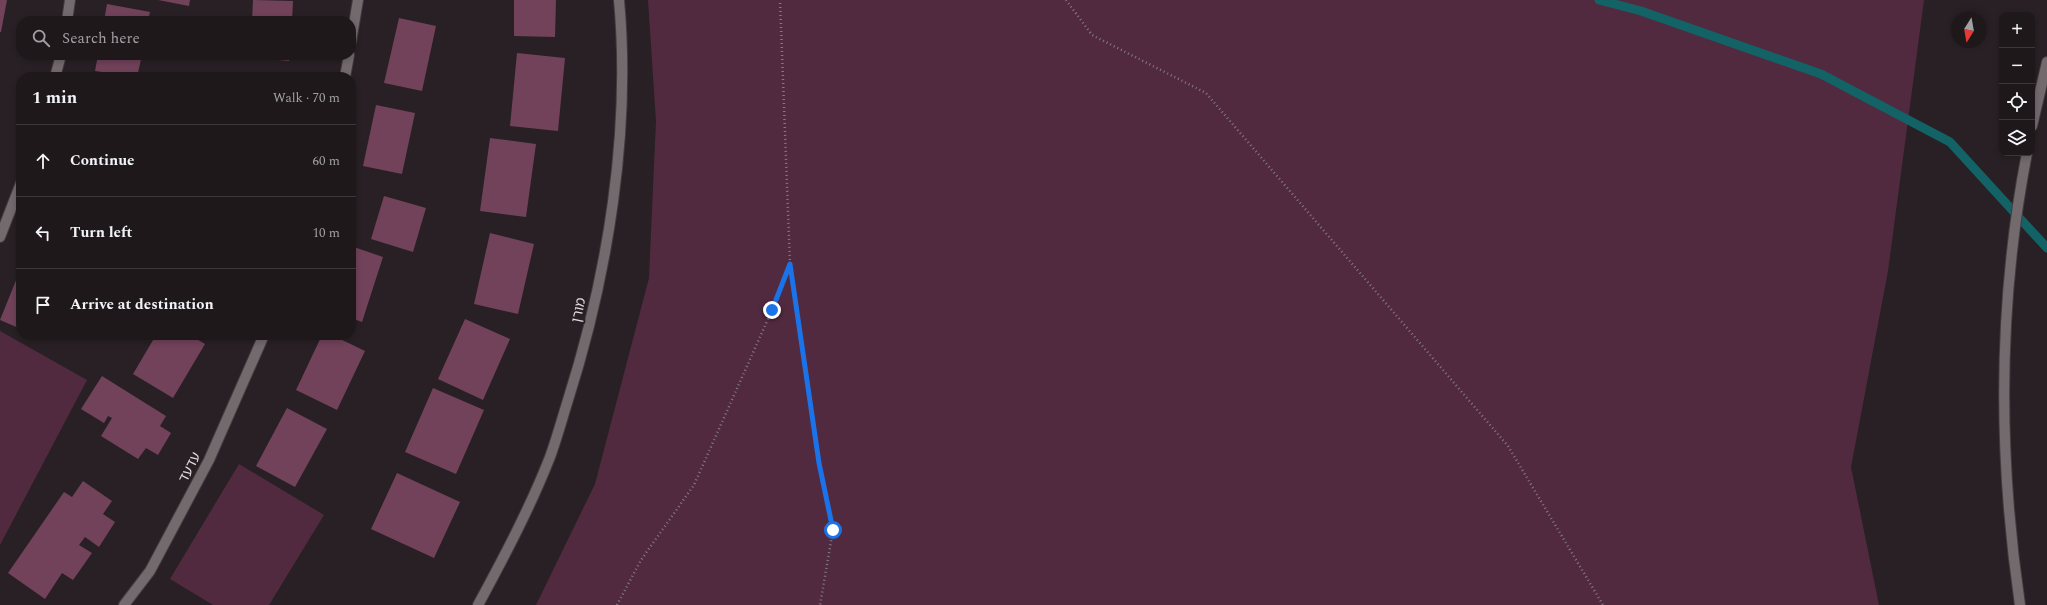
<!DOCTYPE html>
<html lang="en">
<head>
<meta charset="utf-8">
<style>
	body { margin:0; font-family:Spectral,"Noto Sans Hebrew",serif; background:#2b2528; color:#f1f3f6 }
	.controls { position:absolute; right:12px; top:12px; display:grid; overflow:hidden; border-radius:8px; box-shadow:0 2px 6px #0003 }
	.controls button { width:36px; height:36px; display:grid; place-items:center; padding:0; border:0; border-bottom:1px solid #3c373a; background:#1e181b; color:#f1f3f6; font:20px sans-serif }
	.compass { position:absolute; left:1951px; top:12px; width:36px; height:36px; border-radius:50%; background:#1e181b; box-shadow:0 2px 6px #0003; rotate:191deg }
	.stop { position:absolute; width:12px; height:12px; margin:-9px; border:3px solid #1a73e8; border-radius:50%; background:#fff }
	.stop.end { background:#1a73e8; border-color:#fff; box-shadow:0 1px 4px #0008 }
	.list { margin:0; padding:0; list-style:none }
	h2 { display:flex; justify-content:space-between; align-items:center; height:52px; margin:0; padding:0 16px; font-size:17px }
	h2 small { font-size:13px; font-weight:400; color:#a1a0a3 }
	.list li { display:grid; grid-template-columns:26px 1fr auto; gap:12px; align-items:center; box-sizing:border-box; height:72px; padding:0 16px; border-top:1px solid #3c373a }
	.list b { display:block; font-size:15px; white-space:nowrap }
	.list em { font-size:13px; font-style:normal; color:#a1a0a3 }
	.icon { flex:none; width:22px; height:22px; fill:none; stroke:currentColor; stroke-width:2; stroke-linecap:round; stroke-linejoin:round }
	.map { position:relative; flex:none; width:2047px; height:605px; overflow:hidden }
	.search { position:absolute; background:#1e181b; box-shadow:0 2px 6px #0003; left:16px; top:16px; width:340px; height:44px; display:flex; align-items:center; gap:10px; box-sizing:border-box; padding:0 14px; border-radius:16px; color:#a1a0a3; font-size:15px }
	.panel { position:absolute; background:#1e181b; box-shadow:0 2px 6px #0003; left:16px; top:72px; width:340px; height:268px; border-radius:16px }
	.map>svg:first-child { display:block }
</style>
</head>
<body>
<div class="map">
<svg width="2047" height="605" viewBox="0 0 2047 605">
	<rect width="100%" height="100%" fill="#282024"/>
	<!-- green -->
	<path fill="#522a3f" d="M 648,0 L 1924,0 L 1888,271 L 1851,467 L 1879,605 L 536,605 L 595,484 L 649,278 L 656,121 Z
		M 0,331 L 87,380 L 0,545 Z
		M 239,464 L 324,515 L 269,605 L 213,605 L 170,579 Z"/>
	<g fill="none" stroke-linecap="round" stroke-linejoin="round">
		<!-- stream -->
		<path stroke="#126266" stroke-width="9" d="M 1599,0 L 1641,11 L 1821,74 L 1950,142 L 2047,248"/>
	</g>
	<!-- building -->
	<path fill="#71425a" d="M 0,0 L 7,0 L 1,32 L 0,32 Z
		M 158,0 L 190,0 L 189,6 Z
		M 253,0 L 293,1 L 292,21 L 252,21 Z
		M 514,0 L 556,0 L 555,37 L 514,36 Z
		M 107,4 L 150,12 L 148,21 L 104,21 Z
		M 399,18 L 436,26 L 422,91 L 384,83 Z
		M 517,53 L 565,58 L 558,131 L 510,126 Z
		M 98,55 L 142,55 L 137,77 L 95,71 Z
		M 250,55 L 289,55 L 289,61 L 249,57 Z
		M 376,105 L 415,113 L 402,174 L 363,166 Z
		M 490,138 L 536,144 L 526,217 L 480,211 Z
		M 384,196 L 426,208 L 413,252 L 371,239 Z
		M 490,233 L 534,244 L 518,314 L 474,304 Z
		M 351,246 L 383,257 L 362,322 L 351,318 Z
		M 21,268 L 21,329 L 0,320 Z
		M 465,319 L 510,339 L 483,400 L 438,379 Z
		M 156,335 L 190,335 L 205,344 L 173,398 L 133,374 Z
		M 322,335 L 332,335 L 365,351 L 337,410 L 296,390 Z
		M 102,376 L 166,416 L 160,426 L 171,433 L 158,455 L 146,448 L 138,459 L 101,436 L 112,418 L 108,416 L 104,423 L 81,409 Z
		M 433,388 L 484,410 L 456,474 L 405,452 Z
		M 287,408 L 327,429 L 295,487 L 256,466 Z
		M 397,473 L 460,502 L 434,558 L 371,529 Z
		M 83,481 L 112,501 L 103,514 L 115,522 L 99,547 L 85,537 L 79,545 L 92,553 L 73,580 L 62,573 L 45,599 L 8,573 L 64,492 L 72,497 Z"/>
	<g fill="none" stroke-linecap="round" stroke-linejoin="round">
		<!-- street casing -->
		<g stroke="#423c3f" stroke-width="12">
			<path id="street" d="M 67,21 L 70,0
				M 351,42 L 358,0
				M 55,77 L 61,55
				M 345,77 L 349,55
				M 0,237 L 21,183
				M 124,605 L 150,571 L 209,460 L 264,335
				M 478,605 C 504,557 530,508 550,457 C 557,438 562,419 568,400 C 608,274 631,131 619,0"/>
		</g>
		<!-- secondary casing -->
		<g stroke="#423c3f" stroke-width="12">
			<path id="secondary" d="M 2032,126 L 2047,62
				M 2020,605 C 1998,455 1998,302 2027,153"/>
		</g>
		<!-- path -->
		<path stroke="#827c7f" stroke-width="2.5" stroke-dasharray="1 3" stroke-linecap="butt" d="M 1066,0 L 1092,35 L 1206,93 L 1508,446 L 1603,605
			M 790,264 L 819,463 L 833,530 L 820,605
			M 617,605 L 641,560 L 694,485 L 772,310 L 790,264 L 780,0"/>
		<!-- street -->
		<use href="#street" stroke="#736a6e" stroke-width="10"/>
		<!-- secondary -->
		<use href="#secondary" stroke="#736a6e" stroke-width="10"/>
	</g>
	<g fill="none" stroke-linecap="round" stroke-linejoin="round">
		<!-- route -->
		<path stroke="#1a73e8" stroke-width="5" d="M 772,310 L 790,264 L 819,463 L 833,530"/>
	</g>
	<g text-anchor="middle" stroke-width="4" stroke-linejoin="round" paint-order="stroke">
		<!-- street labels -->
		<g font-size="14" fill="#dfdadc" stroke="#282024">
			<text transform="translate(578 310) rotate(-78)" y="5">מורן</text>
			<text transform="translate(189 467) rotate(-63)" y="5">עדעד</text>
		</g>
	</g>
</svg>
<div class="controls">
<button>+</button>
<button>−</button>
<button><svg class="icon" aria-label="locate" viewBox="0 0 24 24"><circle cx="12" cy="12" r="6"/><path d="M12 2v4M12 18v4M2 12h4M18 12h4"/></svg></button>
<button><svg class="icon" aria-label="layers" viewBox="0 0 24 24"><path d="M12 4l9 5-9 5-9-5zM3 14l9 5 9-5"/></svg></button>
</div>
<svg class="compass" viewBox="-18 -18 36 36"><path d="M0-13l5 13h-10z" fill="#e53935"/><path d="M0 13l5-13h-10z" fill="#a1a0a3"/></svg>
<div class="stop" style="left:833px;top:530px"></div>
<div class="stop end" style="left:772px;top:310px"></div>
<div class="search"><svg class="icon" aria-label="search" viewBox="0 0 24 24"><circle cx="10" cy="10" r="6"/><path d="M15 15l6 6"/></svg>Search here</div>
<section class="panel">
<h2>1 min<small>Walk · 70 m</small></h2>
<ul class="list">
<li><svg class="icon" aria-label="ahead" viewBox="0 0 24 24"><path d="M12 20V5M6 11l6-6 6 6"/></svg><div><b>Continue</b></div><em>60 m</em></li>
<li><svg class="icon" aria-label="left" viewBox="0 0 24 24"><path d="M17 20v-9H6M10 6l-5 5 5 5"/></svg><div><b>Turn left</b></div><em>10 m</em></li>
<li><svg class="icon" aria-label="arrive" viewBox="0 0 24 24"><path d="M6 21V4h12l-3 4 3 4H6"/></svg><div><b>Arrive at destination</b></div></li>
</ul>
</section>
</div>
</body>
</html>
